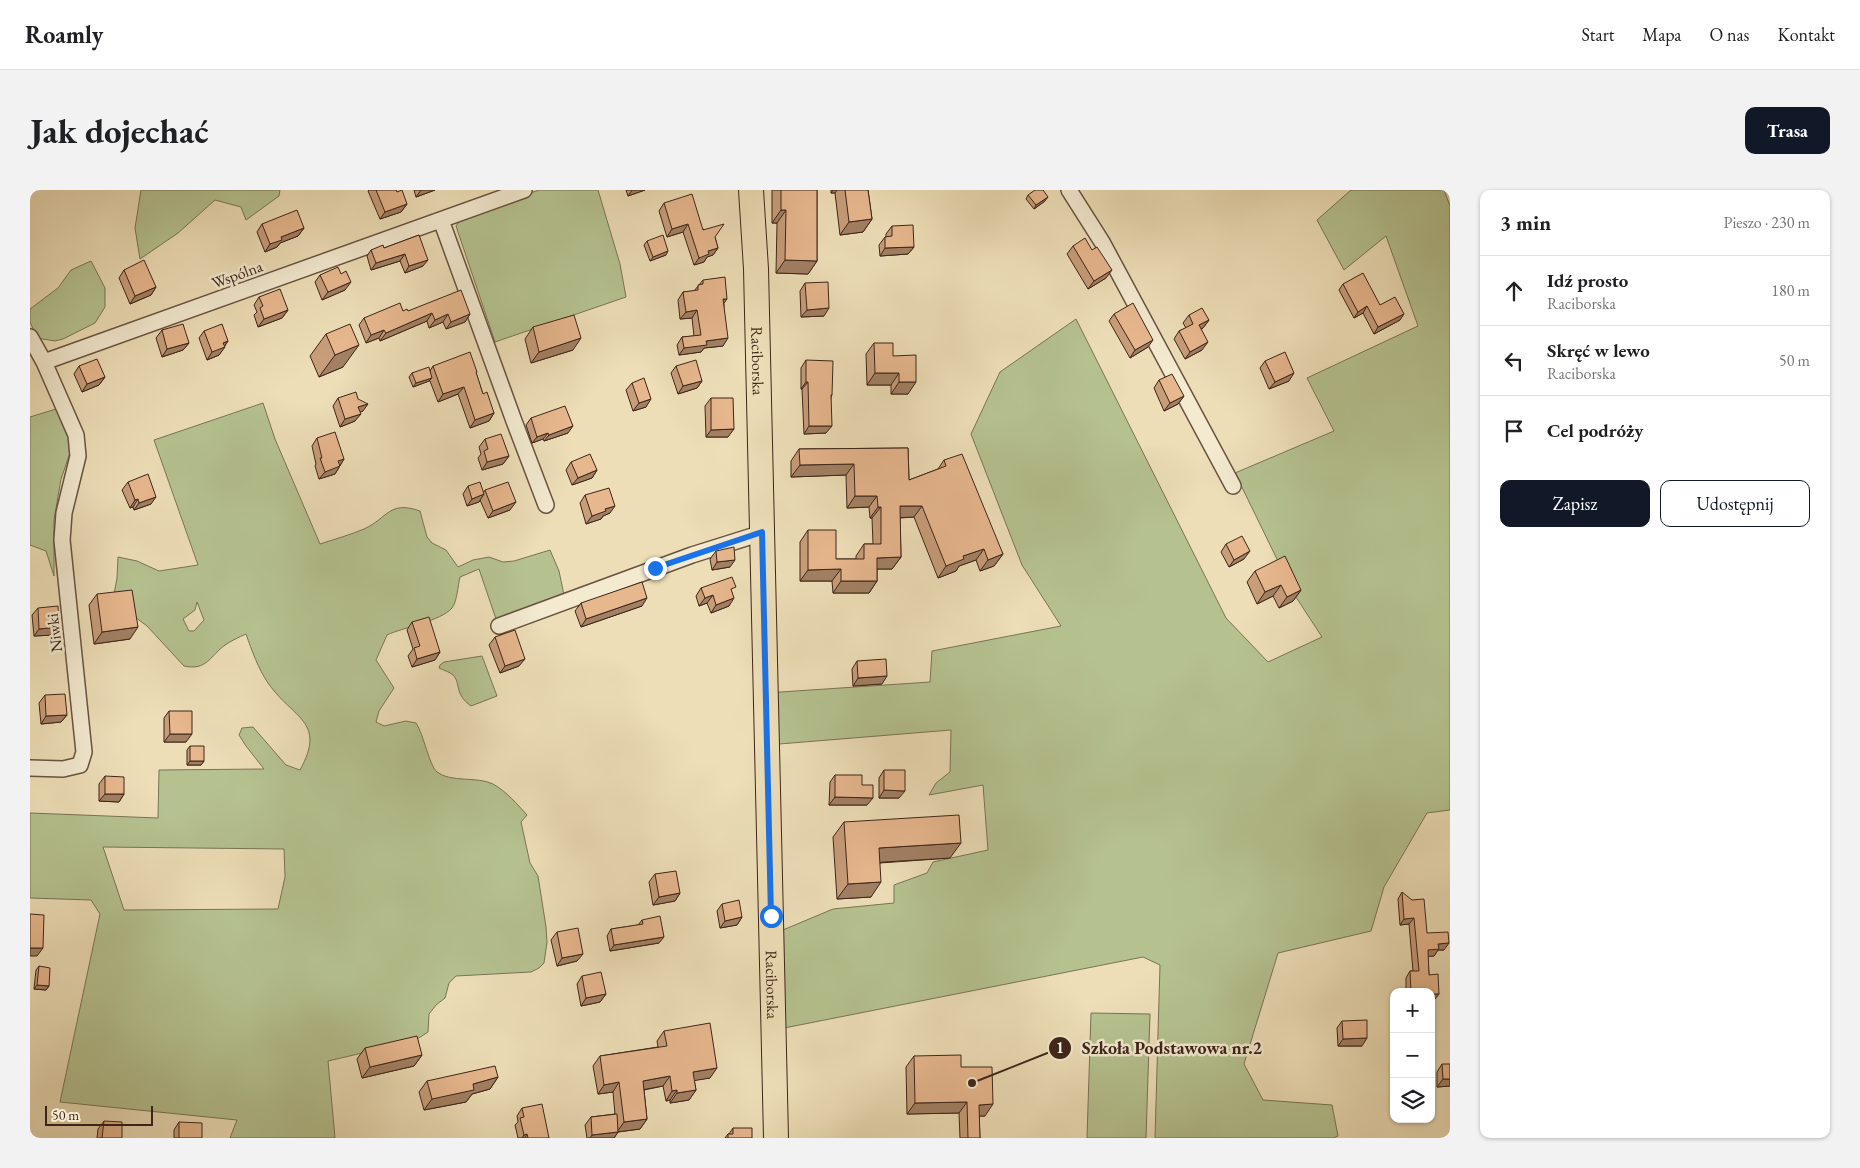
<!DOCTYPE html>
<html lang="pl">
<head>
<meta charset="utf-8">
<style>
	body { margin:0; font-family:"EB Garamond",serif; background:#f2f2f2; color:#202124 }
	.controls { position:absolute; right:15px; bottom:15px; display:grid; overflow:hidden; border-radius:10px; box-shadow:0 1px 4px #0004 }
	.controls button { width:45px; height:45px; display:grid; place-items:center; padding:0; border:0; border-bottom:1px solid #e0e0e0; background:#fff; color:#202124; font:25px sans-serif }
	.scale { position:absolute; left:15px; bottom:12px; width:108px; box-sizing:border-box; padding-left:5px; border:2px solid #3d2519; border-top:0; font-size:14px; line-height:18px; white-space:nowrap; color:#3d2519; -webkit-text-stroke:4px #f3ead0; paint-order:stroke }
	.stop { position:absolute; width:15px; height:15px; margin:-11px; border:4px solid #1a73e8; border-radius:50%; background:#fff }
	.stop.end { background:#1a73e8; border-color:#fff; box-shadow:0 1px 5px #0008 }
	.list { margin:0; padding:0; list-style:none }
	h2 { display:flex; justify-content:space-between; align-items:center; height:65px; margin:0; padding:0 20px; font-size:21px }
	h2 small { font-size:16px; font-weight:400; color:#757577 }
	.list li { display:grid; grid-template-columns:32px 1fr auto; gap:15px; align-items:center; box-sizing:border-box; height:70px; padding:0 20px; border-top:1px solid #e0e0e0 }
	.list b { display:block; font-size:19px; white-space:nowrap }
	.list p { margin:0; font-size:16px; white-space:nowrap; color:#757577 }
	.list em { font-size:16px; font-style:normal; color:#757577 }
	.actions { display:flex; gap:10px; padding:15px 20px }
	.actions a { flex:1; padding:11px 0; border:1px solid #111827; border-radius:10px; text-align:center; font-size:18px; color:#111827 }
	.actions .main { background:#111827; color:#fff }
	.icon { flex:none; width:28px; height:28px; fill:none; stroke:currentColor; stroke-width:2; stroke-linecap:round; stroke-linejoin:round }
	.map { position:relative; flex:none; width:1420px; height:948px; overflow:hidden; border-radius:10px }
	header { display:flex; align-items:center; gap:30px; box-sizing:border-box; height:70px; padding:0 25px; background:#fff; border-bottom:1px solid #e0e0e0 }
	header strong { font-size:24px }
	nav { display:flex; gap:28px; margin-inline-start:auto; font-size:18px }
	.intro { display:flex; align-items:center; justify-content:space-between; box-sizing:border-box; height:120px; padding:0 30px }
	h1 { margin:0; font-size:35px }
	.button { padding:12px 22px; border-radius:10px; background:#111827; color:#fff; font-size:18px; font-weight:700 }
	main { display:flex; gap:30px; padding:0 30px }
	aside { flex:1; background:#fff; border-radius:10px; box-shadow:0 1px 4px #0004 }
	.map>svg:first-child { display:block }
</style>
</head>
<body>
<header>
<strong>Roamly</strong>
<nav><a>Start</a><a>Mapa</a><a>O nas</a><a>Kontakt</a></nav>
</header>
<div class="intro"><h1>Jak dojechać</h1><a class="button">Trasa</a></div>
<main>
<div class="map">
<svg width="1420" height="948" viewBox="0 0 1420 948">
	<rect width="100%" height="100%" fill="#eddeb7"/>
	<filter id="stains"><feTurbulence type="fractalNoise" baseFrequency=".004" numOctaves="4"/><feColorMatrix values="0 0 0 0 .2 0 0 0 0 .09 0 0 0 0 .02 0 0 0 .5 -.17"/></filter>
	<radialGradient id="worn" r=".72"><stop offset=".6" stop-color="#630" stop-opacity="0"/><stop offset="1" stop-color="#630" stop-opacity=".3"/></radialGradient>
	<!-- green -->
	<path fill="#b5c290" stroke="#797454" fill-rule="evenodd" d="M 111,0 L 250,0 L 249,6 L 216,30 L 211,17 L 185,10 L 148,43 L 110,69 L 105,38 Z
		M 509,0 L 568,0 L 590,74 L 596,107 L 465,152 L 426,36 L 433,26 Z
		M 1321,0 L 1414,0 L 1420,16 L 1420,620 L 1397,623 L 1354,697 L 1341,741 L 1248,763 L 1214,874 L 1233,910 L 1302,915 L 1308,946 L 1303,948 L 1125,948 L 1130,775 L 1113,767 L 744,840 L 741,745 L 803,719 L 864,713 L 864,695 L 897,683 L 903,672 L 958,660 L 953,595 L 899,605 L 906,593 L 920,582 L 921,540 L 737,555 L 736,503 L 900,492 L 902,461 L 1031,436 L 992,375 L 941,244 L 970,182 L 1046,129 L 1196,428 L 1238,472 L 1292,447 L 1264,404 L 1205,283 L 1304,241 L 1277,188 L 1388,136 L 1356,46 L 1314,80 L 1287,30 Z
		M 61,71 L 75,98 L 75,117 L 65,133 L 33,149 L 25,151 L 7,148 L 0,132 L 0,119 L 28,98 L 41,80 Z
		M 233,213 L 245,249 L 290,354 C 305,349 320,345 334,339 C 358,328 359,310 390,321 L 397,347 L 402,353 L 416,360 L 428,377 L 443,370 L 459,367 L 473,372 L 484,371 L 520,360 L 529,381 L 534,405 L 466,429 L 449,379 L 430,387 C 428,395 427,412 422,418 C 411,431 374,437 357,445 L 346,470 L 364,498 L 349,521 L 346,532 L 354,536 L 376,531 L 386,533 C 394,545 399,575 407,582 C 421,593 447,586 463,594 C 476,601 488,615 497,625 L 491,632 L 500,673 L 508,686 L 516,737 L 517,752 L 514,773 L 509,778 L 501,782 L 426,786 L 419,793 L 415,808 L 406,815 L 399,824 L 398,842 L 384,851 L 298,871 L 305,948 L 200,948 L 207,930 L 30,912 L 70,724 L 61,710 L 0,708 L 0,623 L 128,628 L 129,580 L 234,579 L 216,556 L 209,545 L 212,538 L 223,537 L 256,575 L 270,580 C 297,531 263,529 238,493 C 228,478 222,461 216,444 C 209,447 201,451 195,455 C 180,466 177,481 154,476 L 117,436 L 97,421 L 84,404 L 87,388 L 88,367 L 107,371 L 129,381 L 168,375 L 124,250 ZM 167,412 L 174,430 L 164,441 L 159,441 L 153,429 L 165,420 ZM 73,657 L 254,659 L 255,687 L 248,719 L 94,720 Z
		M 26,219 L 42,257 L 31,289 L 24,330 L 24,386 L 16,361 L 0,355 L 0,227 Z
		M 452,466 L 467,506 L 441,516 C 424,504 431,493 423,485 C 420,482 413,480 409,478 L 410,475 L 414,472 Z
		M 1061,823 L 1120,824 L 1116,948 L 1057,948 Z"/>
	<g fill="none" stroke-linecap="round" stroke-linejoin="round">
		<!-- street casing -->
		<g stroke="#695340" stroke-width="18">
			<path id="street" d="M 1039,0 L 1072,52 L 1203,296
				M 411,30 L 484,231 L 516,315
				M 0,147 L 14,172 L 46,245 L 48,266 L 34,323 L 32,350 L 54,562 L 50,575 L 33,579 L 0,578
				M 14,172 L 494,0
				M 469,436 L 662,365 L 732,343"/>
		</g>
		<!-- primary casing -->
		<g stroke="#3d2519" stroke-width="26">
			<g id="primary">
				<path id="s1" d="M 721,0 L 726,79 L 746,948"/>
			</g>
		</g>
		<!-- street -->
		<use href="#street" stroke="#f3ead0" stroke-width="15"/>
		<!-- primary -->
		<use href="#primary" stroke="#eddeb7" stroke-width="24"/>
	</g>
	<!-- wall -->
	<path fill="#c79d7a" stroke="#3d2519" d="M 339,0 L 366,0 L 367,2 L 377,14 L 371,22 L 350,29 L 338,1 Z
		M 384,0 L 405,0 L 386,7 Z
		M 596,0 L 615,0 L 598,6 Z
		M 742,0 L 787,0 L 787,71 L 778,84 L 746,83 L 747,33 L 742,33 Z
		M 801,0 L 838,0 L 842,29 L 833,42 L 810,45 L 805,3 L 801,3 Z
		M 998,5 L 1015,11 L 1004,19 L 996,9 Z
		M 634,13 L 685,47 L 688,58 L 683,65 L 677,67 L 674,72 L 664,75 L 653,42 L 637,47 L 629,21 Z
		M 232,34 L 274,38 L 268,46 L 250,53 L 247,57 L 235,62 L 227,42 Z
		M 862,36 L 884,57 L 878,64 L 850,66 L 849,55 L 855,47 L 856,47 L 856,44 Z
		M 389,45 L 393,76 L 375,83 L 370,71 L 341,80 L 337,66 L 341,60 L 354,58 Z
		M 617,51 L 636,65 L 620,71 L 614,55 Z
		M 1043,56 L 1062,60 L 1076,88 L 1058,99 L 1037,64 Z
		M 94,80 L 126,97 L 121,105 L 100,114 L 89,88 Z
		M 290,85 L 315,100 L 292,110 L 285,92 Z
		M 673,90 L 694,114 L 693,156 L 674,158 L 671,162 L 649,165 L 647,155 L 652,147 L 664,146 L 662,128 L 650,129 L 648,110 L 653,102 L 664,101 Z
		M 775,93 L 794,126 L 771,127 L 770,101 Z
		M 1313,94 L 1350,115 L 1370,130 L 1344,144 L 1333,123 L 1324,128 L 1309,100 Z
		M 229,107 L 258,120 L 252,128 L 228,137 L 224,125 L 227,122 L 224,115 Z
		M 373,121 L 378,121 L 440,124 L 435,132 L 416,139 L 413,132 L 399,138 L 397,131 L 350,151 L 349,148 L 336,153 L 329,135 L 334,128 Z
		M 1084,124 L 1118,157 L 1100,168 L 1079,131 Z
		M 1159,125 L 1179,130 L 1173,138 L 1171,139 L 1172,160 L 1155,169 L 1144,149 L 1149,141 L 1156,138 L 1153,133 Z
		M 503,137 L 543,160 L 501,173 L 495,149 Z
		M 132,140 L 159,153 L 153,160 L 132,167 L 126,148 Z
		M 174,141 L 198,151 L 189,165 L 177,170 L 169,148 Z
		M 296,144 L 313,177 L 289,187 L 280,166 Z
		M 844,153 L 863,166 L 878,204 L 861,204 L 861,195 L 837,195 L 836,164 Z
		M 776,170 L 802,205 L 801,207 L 796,243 L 774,244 L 772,199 L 771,199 L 771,178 Z
		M 1235,171 L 1259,191 L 1239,199 L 1230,178 Z
		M 49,176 L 75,187 L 69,195 L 52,202 L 44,184 Z
		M 403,176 L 447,182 L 446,183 L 453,204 L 464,223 L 459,231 L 440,238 L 428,204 L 408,212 L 400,191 L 399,191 L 383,197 L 379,187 L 382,183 L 400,181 Z
		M 646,176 L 672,191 L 667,198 L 648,204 L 641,183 Z
		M 1129,190 L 1154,206 L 1148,214 L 1134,221 L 1124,198 Z
		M 602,193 L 616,217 L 603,221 L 596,200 Z
		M 308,208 L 333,221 L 330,222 L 325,231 L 310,237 L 303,216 Z
		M 681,208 L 698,247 L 676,247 L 675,216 Z
		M 501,228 L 538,243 L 514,251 L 513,249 L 502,253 L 496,235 Z
		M 287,248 L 314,269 L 305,284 L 289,289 L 285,276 L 286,274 L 282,256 Z
		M 455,249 L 479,266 L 473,274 L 452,280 L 448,268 L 451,264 L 449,257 Z
		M 878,258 L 879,290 L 908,279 L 914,270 L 973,364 L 964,376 L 950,381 L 946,370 L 929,376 L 926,381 L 908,388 L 884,327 L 870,328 L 871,367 L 862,379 L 847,379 L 847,391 L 839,403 L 803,403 L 802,391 L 770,391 L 770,352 L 778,340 L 806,369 L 826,369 L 826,366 L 834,354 L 843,354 L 842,328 L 840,328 L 839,317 L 817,318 L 816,285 L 761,287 L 761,271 L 769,259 Z
		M 541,272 L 567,280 L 562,288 L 542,295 L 536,280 Z
		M 98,292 L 121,314 L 104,320 L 103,317 L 100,318 L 92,300 Z
		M 438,296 L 454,302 L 455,300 L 480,320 L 458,328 L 450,310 L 449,312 L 437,316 L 433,304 Z
		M 555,305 L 580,323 L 573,326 L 571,329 L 556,334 L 550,313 Z
		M 1196,354 L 1214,369 L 1199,377 L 1191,362 Z
		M 686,361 L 700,377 L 682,380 L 680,369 Z
		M 1225,381 L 1271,400 L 1263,411 L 1249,418 L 1243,406 L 1227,414 L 1217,392 Z
		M 671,398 L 702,402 L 699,416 L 681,423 L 677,413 L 669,416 L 666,406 Z
		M 67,404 L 100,449 L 64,454 L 59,415 Z
		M 551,413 L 612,416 L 551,437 L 545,421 Z
		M 8,418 L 24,445 L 4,446 L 2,425 Z
		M 382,432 L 410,462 L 405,470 L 382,477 L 378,466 L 383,459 L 377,440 Z
		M 465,447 L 489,476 L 470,483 L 459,455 Z
		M 827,471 L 852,494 L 823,496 L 822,479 Z
		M 15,505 L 37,525 L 31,532 L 11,534 L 9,513 Z
		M 139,521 L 156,552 L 134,552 L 134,528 Z
		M 160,556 L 174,571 L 171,575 L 157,575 L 157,560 Z
		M 854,580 L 869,608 L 849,608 L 849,588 Z
		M 805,585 L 837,615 L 799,615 L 800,592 Z
		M 75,586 L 94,604 L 89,612 L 69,611 L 69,594 Z
		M 814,632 L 920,668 L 850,673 L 841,707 L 807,709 L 803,647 Z
		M 625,684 L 650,703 L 645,711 L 623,715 L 619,692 Z
		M 1372,702 L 1397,743 L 1414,760 L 1408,760 L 1404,766 L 1398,766 L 1399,785 L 1409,804 L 1404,810 L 1401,802 L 1376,802 L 1376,788 L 1380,781 L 1383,781 L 1379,734 L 1370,735 L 1368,709 Z
		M 692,714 L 712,727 L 707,735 L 690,738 L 687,721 Z
		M 612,730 L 629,753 L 580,761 L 577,746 L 581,739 L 608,735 Z
		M 527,742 L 547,771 L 527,776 L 521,750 Z
		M 9,776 L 19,796 L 16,800 L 4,799 L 6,780 Z
		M 552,786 L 576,804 L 570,812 L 551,816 L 547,794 Z
		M 1312,831 L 1332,856 L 1308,856 L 1307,838 Z
		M 634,841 L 680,888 L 664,890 L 666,900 L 659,910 L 640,913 L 640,910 L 636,911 L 633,896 L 614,900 L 617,929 L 610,939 L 588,942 L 584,948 L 557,948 L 555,935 L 561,927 L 585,924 L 583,902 L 568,904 L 563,876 L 570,866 L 628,857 L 627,851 Z
		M 335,858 L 392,865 L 384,876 L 332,888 L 327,869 Z
		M 884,866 L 931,877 L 955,926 L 949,926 L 950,948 L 930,948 L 929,923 L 877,924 L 876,877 Z
		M 1412,874 L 1420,896 L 1407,897 L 1407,882 Z
		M 468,887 L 460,899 L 442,904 L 436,912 L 394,920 L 389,902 L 397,891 Z
		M 492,918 L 519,948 L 488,948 L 485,935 L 488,932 L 487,926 Z
		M 74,931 L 92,948 L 67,948 L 68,939 Z
		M 149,932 L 172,948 L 144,948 L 144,940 Z
		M 703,938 L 722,948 L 695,948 L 698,944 L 699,944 Z"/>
	<!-- shaded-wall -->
	<path fill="#a28063" stroke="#3d2519" d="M 391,0 L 405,0 L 386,7 Z
		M 602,0 L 615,0 L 598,6 Z
		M 803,0 L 807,0 L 805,3 L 801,3 Z
		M 1018,7 L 1015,11 L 1004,19 L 1006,15 Z
		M 377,14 L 371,22 L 350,29 L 355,22 Z
		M 751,20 L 756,20 L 747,33 L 742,33 Z
		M 842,29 L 833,42 L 810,45 L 819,32 Z
		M 658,34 L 653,42 L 637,47 L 642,39 Z
		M 274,38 L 268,46 L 250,53 L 247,57 L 235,62 L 240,54 L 251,47 Z
		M 884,57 L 878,64 L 850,66 L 855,58 Z
		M 688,58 L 683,65 L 677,67 L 674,72 L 664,75 L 669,68 L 678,61 Z
		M 638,61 L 636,65 L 620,71 L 623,67 Z
		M 375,64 L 370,71 L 341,80 L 346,73 Z
		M 398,70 L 393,76 L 375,83 L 379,76 Z
		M 755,70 L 787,71 L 778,84 L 746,83 Z
		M 1082,80 L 1076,88 L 1058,99 L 1064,91 Z
		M 321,92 L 315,100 L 292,110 L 298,102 Z
		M 126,97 L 121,105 L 100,114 L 105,106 Z
		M 693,109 L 697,109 L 692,116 Z
		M 1337,116 L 1333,123 L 1324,128 L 1328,122 Z
		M 799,118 L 794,126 L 771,127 L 777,120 Z
		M 258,120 L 252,128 L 228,137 L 234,129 Z
		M 667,120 L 662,128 L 650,129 L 656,122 Z
		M 402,123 L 397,131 L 350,151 L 356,143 Z
		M 418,124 L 413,132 L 399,138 L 405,130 Z
		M 440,124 L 435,132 L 416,139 L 421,132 Z
		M 1374,124 L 1370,130 L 1344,144 L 1348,137 Z
		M 1179,130 L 1173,138 L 1164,143 L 1169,135 Z
		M 354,140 L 349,148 L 336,153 L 341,145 Z
		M 551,148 L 543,160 L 501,173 L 509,162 Z
		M 698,148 L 693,156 L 674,158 L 671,162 L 649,165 L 654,158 L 676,151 Z
		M 1123,150 L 1118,157 L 1100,168 L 1105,160 Z
		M 198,151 L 193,158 L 195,157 L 189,165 L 177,170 L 182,162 L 193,153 Z
		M 1178,152 L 1172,160 L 1155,169 L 1160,162 Z
		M 159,153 L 153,160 L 132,167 L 137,159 Z
		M 329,155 L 313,177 L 289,187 L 305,165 Z
		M 845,183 L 869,183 L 861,195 L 837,195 Z
		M 1264,183 L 1259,191 L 1239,199 L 1245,192 Z
		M 75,187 L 69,195 L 52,202 L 57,194 Z
		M 402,188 L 399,191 L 383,197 L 386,193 Z
		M 672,191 L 667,198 L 648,204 L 653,196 Z
		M 776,192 L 778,192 L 772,199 L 771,199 Z
		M 869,192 L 886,192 L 878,204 L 861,204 Z
		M 434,197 L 428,204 L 408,212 L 413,204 Z
		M 1154,206 L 1148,214 L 1134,221 L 1140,213 Z
		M 621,209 L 616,217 L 603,221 L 609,213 Z
		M 338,214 L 333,221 L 323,225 L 328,217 Z
		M 464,223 L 459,231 L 440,238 L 445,230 Z
		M 331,224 L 325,231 L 310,237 L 315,229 Z
		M 543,236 L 538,243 L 514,251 L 519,245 Z
		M 779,236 L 802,236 L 796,243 L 774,244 Z
		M 704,239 L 698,247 L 676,247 L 681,240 Z
		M 518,243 L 513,249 L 502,253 L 507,247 Z
		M 479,266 L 473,274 L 452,280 L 457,272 Z
		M 314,269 L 305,284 L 289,289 L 295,282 L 308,271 Z
		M 824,274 L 816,285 L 761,287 L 770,275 Z
		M 567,280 L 562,288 L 542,295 L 548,288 Z
		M 454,304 L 449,312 L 437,316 L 442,309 Z
		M 825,306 L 847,306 L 839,317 L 817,318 Z
		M 126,307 L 121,314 L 104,320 L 109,313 Z
		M 108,309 L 103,317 L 100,318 L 105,310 Z
		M 486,312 L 480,320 L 458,328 L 463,321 Z
		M 585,316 L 580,323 L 573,326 L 571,329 L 556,334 L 562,326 L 575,319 Z
		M 870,316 L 892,316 L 884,327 L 862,328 Z
		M 848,317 L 851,317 L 842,328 L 840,328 Z
		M 954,359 L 946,370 L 929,376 L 926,381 L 908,388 L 916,376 L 933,366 Z
		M 1220,361 L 1214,369 L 1199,377 L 1204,370 Z
		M 973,364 L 964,376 L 950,381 L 958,370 Z
		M 871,367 L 862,379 L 839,379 L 847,368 Z
		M 705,370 L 700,377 L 682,380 L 687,372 Z
		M 811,379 L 802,391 L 770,391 L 778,380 Z
		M 811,391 L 847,391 L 839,403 L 803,403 Z
		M 1251,395 L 1243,406 L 1227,414 L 1235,402 Z
		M 1271,400 L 1263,411 L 1249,418 L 1257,407 Z
		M 683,405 L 677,413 L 669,416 L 675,408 Z
		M 617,408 L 612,416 L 551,437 L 556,429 Z
		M 704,408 L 699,416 L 681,423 L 686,415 Z
		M 29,437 L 24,445 L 4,446 L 9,439 Z
		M 108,437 L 100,449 L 64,454 L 72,442 Z
		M 410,462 L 405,470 L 382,477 L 387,469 Z
		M 495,469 L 489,476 L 470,483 L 475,476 Z
		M 857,486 L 852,494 L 823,496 L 828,488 Z
		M 37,525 L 31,532 L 11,534 L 16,526 Z
		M 140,544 L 162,544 L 156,552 L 134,552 Z
		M 160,571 L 174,571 L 171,575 L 157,575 Z
		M 854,600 L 875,601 L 869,608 L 849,608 Z
		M 75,604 L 94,604 L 89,612 L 69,611 Z
		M 805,607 L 843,608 L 837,615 L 799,615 Z
		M 931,653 L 920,668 L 838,673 L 849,658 Z
		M 851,692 L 841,707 L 807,709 L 818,694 Z
		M 650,703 L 645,711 L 623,715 L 629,707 Z
		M 712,727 L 707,735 L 690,738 L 695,731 Z
		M 1384,728 L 1379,734 L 1370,735 L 1374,729 Z
		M 634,747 L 629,753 L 580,761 L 584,755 Z
		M 1419,753 L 1414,760 L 1408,760 L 1404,766 L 1393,767 L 1398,760 L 1408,754 Z
		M 0,758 L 13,758 L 7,766 L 0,766 Z
		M 553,764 L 547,771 L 527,776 L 532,768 Z
		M 7,795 L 19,796 L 16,800 L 4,799 Z
		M 576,804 L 570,812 L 551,816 L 556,808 Z
		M 1401,804 L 1409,804 L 1404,810 L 1401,811 Z
		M 1337,848 L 1332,856 L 1308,856 L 1313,849 Z
		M 392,865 L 384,876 L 332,888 L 340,877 Z
		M 687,878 L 680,888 L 656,892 L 663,882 Z
		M 640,886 L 633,896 L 606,901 L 613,891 Z
		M 468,887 L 460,899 L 442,904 L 436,912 L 394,920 L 402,909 L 443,894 Z
		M 1413,889 L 1420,889 L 1420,896 L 1407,897 Z
		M 589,892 L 583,902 L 568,904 L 574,895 Z
		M 647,900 L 640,910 L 636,911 L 642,901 Z
		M 666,900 L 659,910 L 640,913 L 647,903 Z
		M 937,912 L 929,923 L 877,924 L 885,913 Z
		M 963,914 L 955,926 L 941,926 L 949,915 Z
		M 617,929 L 610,939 L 587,942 L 594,932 Z
		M 588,942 L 584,948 L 560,948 L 562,945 Z
		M 497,944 L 495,948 L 492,948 L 494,945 Z"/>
	<!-- building -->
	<path fill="#e7b78e" stroke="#3d2519" d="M 346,0 L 366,0 L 367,2 L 372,0 L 377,14 L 355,22 Z
		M 751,0 L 787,0 L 787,71 L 755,70 L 756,20 L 751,20 Z
		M 815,0 L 838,0 L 842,29 L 819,32 Z
		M 1005,0 L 1013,0 L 1018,7 L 1006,15 L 998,5 Z
		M 662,4 L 673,40 L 694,34 L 685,47 L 688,58 L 678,61 L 679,64 L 669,68 L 658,34 L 642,39 L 634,13 Z
		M 267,20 L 274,38 L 251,47 L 252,50 L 240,54 L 232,34 Z
		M 883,35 L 884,57 L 855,58 L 855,47 L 862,46 L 862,36 Z
		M 389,45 L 398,70 L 379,76 L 375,64 L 346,73 L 341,60 L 353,55 L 354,58 Z
		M 633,45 L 638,61 L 623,67 L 617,51 Z
		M 1055,48 L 1062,60 L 1067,57 L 1082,80 L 1064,91 L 1043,56 Z
		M 114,70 L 126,97 L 105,106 L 94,80 Z
		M 308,77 L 311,84 L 316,81 L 321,92 L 298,102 L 290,85 Z
		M 1333,83 L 1350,115 L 1365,107 L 1374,124 L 1348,137 L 1337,116 L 1328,122 L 1313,94 Z
		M 695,87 L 697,109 L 693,109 L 698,148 L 676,151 L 677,155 L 654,158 L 652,147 L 671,145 L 667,120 L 656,122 L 653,102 L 668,100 L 668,95 L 673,94 L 673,90 Z
		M 798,92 L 799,118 L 777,120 L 775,93 Z
		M 250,99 L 258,120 L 234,129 L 230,118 L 233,116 L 229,107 Z
		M 431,100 L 440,124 L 421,132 L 418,124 L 405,130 L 402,123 L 356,143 L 354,140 L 341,145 L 334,128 L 370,113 L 373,121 L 377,119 L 378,121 Z
		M 1103,113 L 1123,150 L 1105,160 L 1084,124 Z
		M 1172,118 L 1179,130 L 1169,135 L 1178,152 L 1160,162 L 1149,141 L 1163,134 L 1159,125 Z
		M 544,125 L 551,148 L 509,162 L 503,137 Z
		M 153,134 L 159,153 L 137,159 L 132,140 Z
		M 192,134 L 198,151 L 193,153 L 195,157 L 182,162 L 174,141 Z
		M 320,134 L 329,155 L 305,165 L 296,144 Z
		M 844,153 L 863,153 L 863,166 L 886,165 L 886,192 L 869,192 L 869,183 L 845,183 Z
		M 440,162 L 447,182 L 446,182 L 453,204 L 457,202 L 464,223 L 445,230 L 434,197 L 413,204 L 403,176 Z
		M 1255,162 L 1264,183 L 1245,192 L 1235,171 Z
		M 67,169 L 75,187 L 57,194 L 49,176 Z
		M 666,170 L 672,191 L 653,196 L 646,176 Z
		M 776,170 L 803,171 L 802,205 L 801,205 L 802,236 L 779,236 L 778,192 L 776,192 Z
		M 399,177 L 402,188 L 386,193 L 382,183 Z
		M 1142,184 L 1154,206 L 1140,213 L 1129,190 Z
		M 614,188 L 621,209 L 609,213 L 602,193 Z
		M 326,202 L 328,209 L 338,214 L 328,217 L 331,224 L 315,229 L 308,208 Z
		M 681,208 L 703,208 L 704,239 L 681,240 Z
		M 535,216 L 543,236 L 519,245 L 518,243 L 507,247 L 501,228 Z
		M 305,242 L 314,269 L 308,271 L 310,276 L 295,282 L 290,268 L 292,268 L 287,248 Z
		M 471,244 L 479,266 L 457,272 L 454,261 L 458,259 L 455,249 Z
		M 878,258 L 879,290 L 916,276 L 914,270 L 932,264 L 973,364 L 958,370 L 954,359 L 933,366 L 934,369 L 916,376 L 892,316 L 870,316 L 871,367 L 847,368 L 847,391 L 811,391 L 811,379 L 778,380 L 778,340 L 806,340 L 806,369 L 834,369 L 834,354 L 851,354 L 851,317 L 848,317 L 847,306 L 825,306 L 824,274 L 770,275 L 769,259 Z
		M 560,264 L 567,280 L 548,288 L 541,272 Z
		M 118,284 L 126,307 L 109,313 L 108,309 L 105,310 L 98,292 Z
		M 450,292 L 454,304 L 442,309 L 438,296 Z
		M 478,292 L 486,312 L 463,321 L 455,300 Z
		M 579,298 L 585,316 L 575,319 L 576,321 L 562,326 L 555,305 Z
		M 1212,346 L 1220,361 L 1204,370 L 1196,354 Z
		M 704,357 L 705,370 L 687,372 L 686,361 Z
		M 1255,366 L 1271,400 L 1257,407 L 1251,395 L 1235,402 L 1225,381 Z
		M 702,387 L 706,397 L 701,399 L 704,408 L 686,415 L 683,405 L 675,408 L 671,398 Z
		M 612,392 L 617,408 L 556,429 L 551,413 Z
		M 102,400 L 108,437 L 72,442 L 67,404 Z
		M 28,416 L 29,437 L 9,439 L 8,418 Z
		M 399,427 L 410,462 L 387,469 L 384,458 L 390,456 L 382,432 Z
		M 485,440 L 495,469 L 475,476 L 465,447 Z
		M 856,469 L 857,486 L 828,488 L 827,471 Z
		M 35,504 L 37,525 L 16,526 L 15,505 Z
		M 139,521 L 162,521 L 162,544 L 140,544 Z
		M 160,556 L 174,556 L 174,571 L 160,571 Z
		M 854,580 L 875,580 L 875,601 L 854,600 Z
		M 805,585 L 832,585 L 832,595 L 843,595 L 843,608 L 805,607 Z
		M 75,586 L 94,587 L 94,604 L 75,604 Z
		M 929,625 L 931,653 L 849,658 L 851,692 L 818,694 L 814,632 Z
		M 646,681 L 650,703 L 629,707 L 625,684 Z
		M 1372,702 L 1382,710 L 1394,709 L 1397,743 L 1418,742 L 1419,753 L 1408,754 L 1409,759 L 1398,760 L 1399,785 L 1408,784 L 1409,804 L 1401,804 L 1401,802 L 1381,802 L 1380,781 L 1389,781 L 1384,728 L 1374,729 Z
		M 709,710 L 712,727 L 695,731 L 692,714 Z
		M 0,724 L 14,725 L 13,758 L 0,758 Z
		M 630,726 L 634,747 L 584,755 L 581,739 L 613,734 L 612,730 Z
		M 548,738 L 553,764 L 532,768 L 527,742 Z
		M 9,776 L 20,778 L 19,796 L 7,795 Z
		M 571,782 L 576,804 L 556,808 L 552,786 Z
		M 1337,830 L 1337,848 L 1313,849 L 1312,831 Z
		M 680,833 L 687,878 L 663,882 L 666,900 L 647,903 L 647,900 L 642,901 L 640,886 L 613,891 L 617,929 L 594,932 L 589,892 L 574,895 L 570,866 L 637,856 L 634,841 Z
		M 387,846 L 392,865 L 340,877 L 335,858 Z
		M 931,865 L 931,877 L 962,877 L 963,914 L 949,915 L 950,948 L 938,948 L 937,912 L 885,913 L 884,866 Z
		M 1412,874 L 1420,874 L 1420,889 L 1413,889 Z
		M 465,876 L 468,887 L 443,894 L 444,900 L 402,909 L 397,891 Z
		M 512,914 L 519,948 L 498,948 L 497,944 L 494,945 L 490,928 L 494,927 L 492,918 Z
		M 587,924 L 588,942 L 562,945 L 561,927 Z
		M 74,931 L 92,932 L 92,948 L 72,948 Z
		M 149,932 L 172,933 L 172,948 L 149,948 Z
		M 703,938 L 722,938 L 722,948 L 698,948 L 698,944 L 703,944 Z"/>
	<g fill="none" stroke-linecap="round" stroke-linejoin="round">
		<!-- route -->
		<path stroke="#1a73e8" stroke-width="6" d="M 625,378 L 732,342 L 741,726"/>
	</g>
	<g text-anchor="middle" stroke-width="5" stroke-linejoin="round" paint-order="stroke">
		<!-- street labels -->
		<g font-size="16" fill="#3d2519" stroke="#f3ead0">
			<text transform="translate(207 84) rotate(-20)" y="6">Wspólna</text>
			<text dy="6" stroke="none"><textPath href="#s1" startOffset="171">Raciborska</textPath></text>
			<text transform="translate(24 443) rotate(-97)" y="6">Niwki</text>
			<text dy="6" stroke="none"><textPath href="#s1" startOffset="795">Raciborska</textPath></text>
		</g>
	</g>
	<!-- callouts -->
	<path fill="none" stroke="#3d2519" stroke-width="2" d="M942 893L1030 858"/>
	<g fill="#3d2519" stroke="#f3ead0" stroke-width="2">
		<circle cx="942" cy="893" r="5"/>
		<circle cx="1030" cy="858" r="12"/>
	</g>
	<g font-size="15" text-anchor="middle" font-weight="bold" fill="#fff">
		<text x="1030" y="863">1</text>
	</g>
	<g font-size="18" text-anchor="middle" font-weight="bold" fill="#3d2519" stroke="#f3ead0" stroke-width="5" stroke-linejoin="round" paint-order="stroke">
		<text x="1142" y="864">Szkoła Podstawowa nr.2</text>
	</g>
	<rect width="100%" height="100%" filter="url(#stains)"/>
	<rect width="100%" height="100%" fill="url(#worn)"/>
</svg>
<div class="controls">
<button>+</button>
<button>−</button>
<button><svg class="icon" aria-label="layers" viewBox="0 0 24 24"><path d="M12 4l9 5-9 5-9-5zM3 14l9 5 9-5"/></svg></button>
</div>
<div class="scale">50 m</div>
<div class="stop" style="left:741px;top:726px"></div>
<div class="stop end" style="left:625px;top:378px"></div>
</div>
<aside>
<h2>3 min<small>Pieszo · 230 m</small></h2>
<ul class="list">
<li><svg class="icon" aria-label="ahead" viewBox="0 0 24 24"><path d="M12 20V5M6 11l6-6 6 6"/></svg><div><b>Idź prosto</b><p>Raciborska</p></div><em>180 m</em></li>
<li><svg class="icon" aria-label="left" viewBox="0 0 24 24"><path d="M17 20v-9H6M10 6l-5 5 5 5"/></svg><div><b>Skręć w lewo</b><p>Raciborska</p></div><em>50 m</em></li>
<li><svg class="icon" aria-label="arrive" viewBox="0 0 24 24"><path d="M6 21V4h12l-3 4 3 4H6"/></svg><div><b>Cel podróży</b></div></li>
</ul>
<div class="actions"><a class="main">Zapisz</a><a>Udostępnij</a></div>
</aside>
</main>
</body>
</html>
